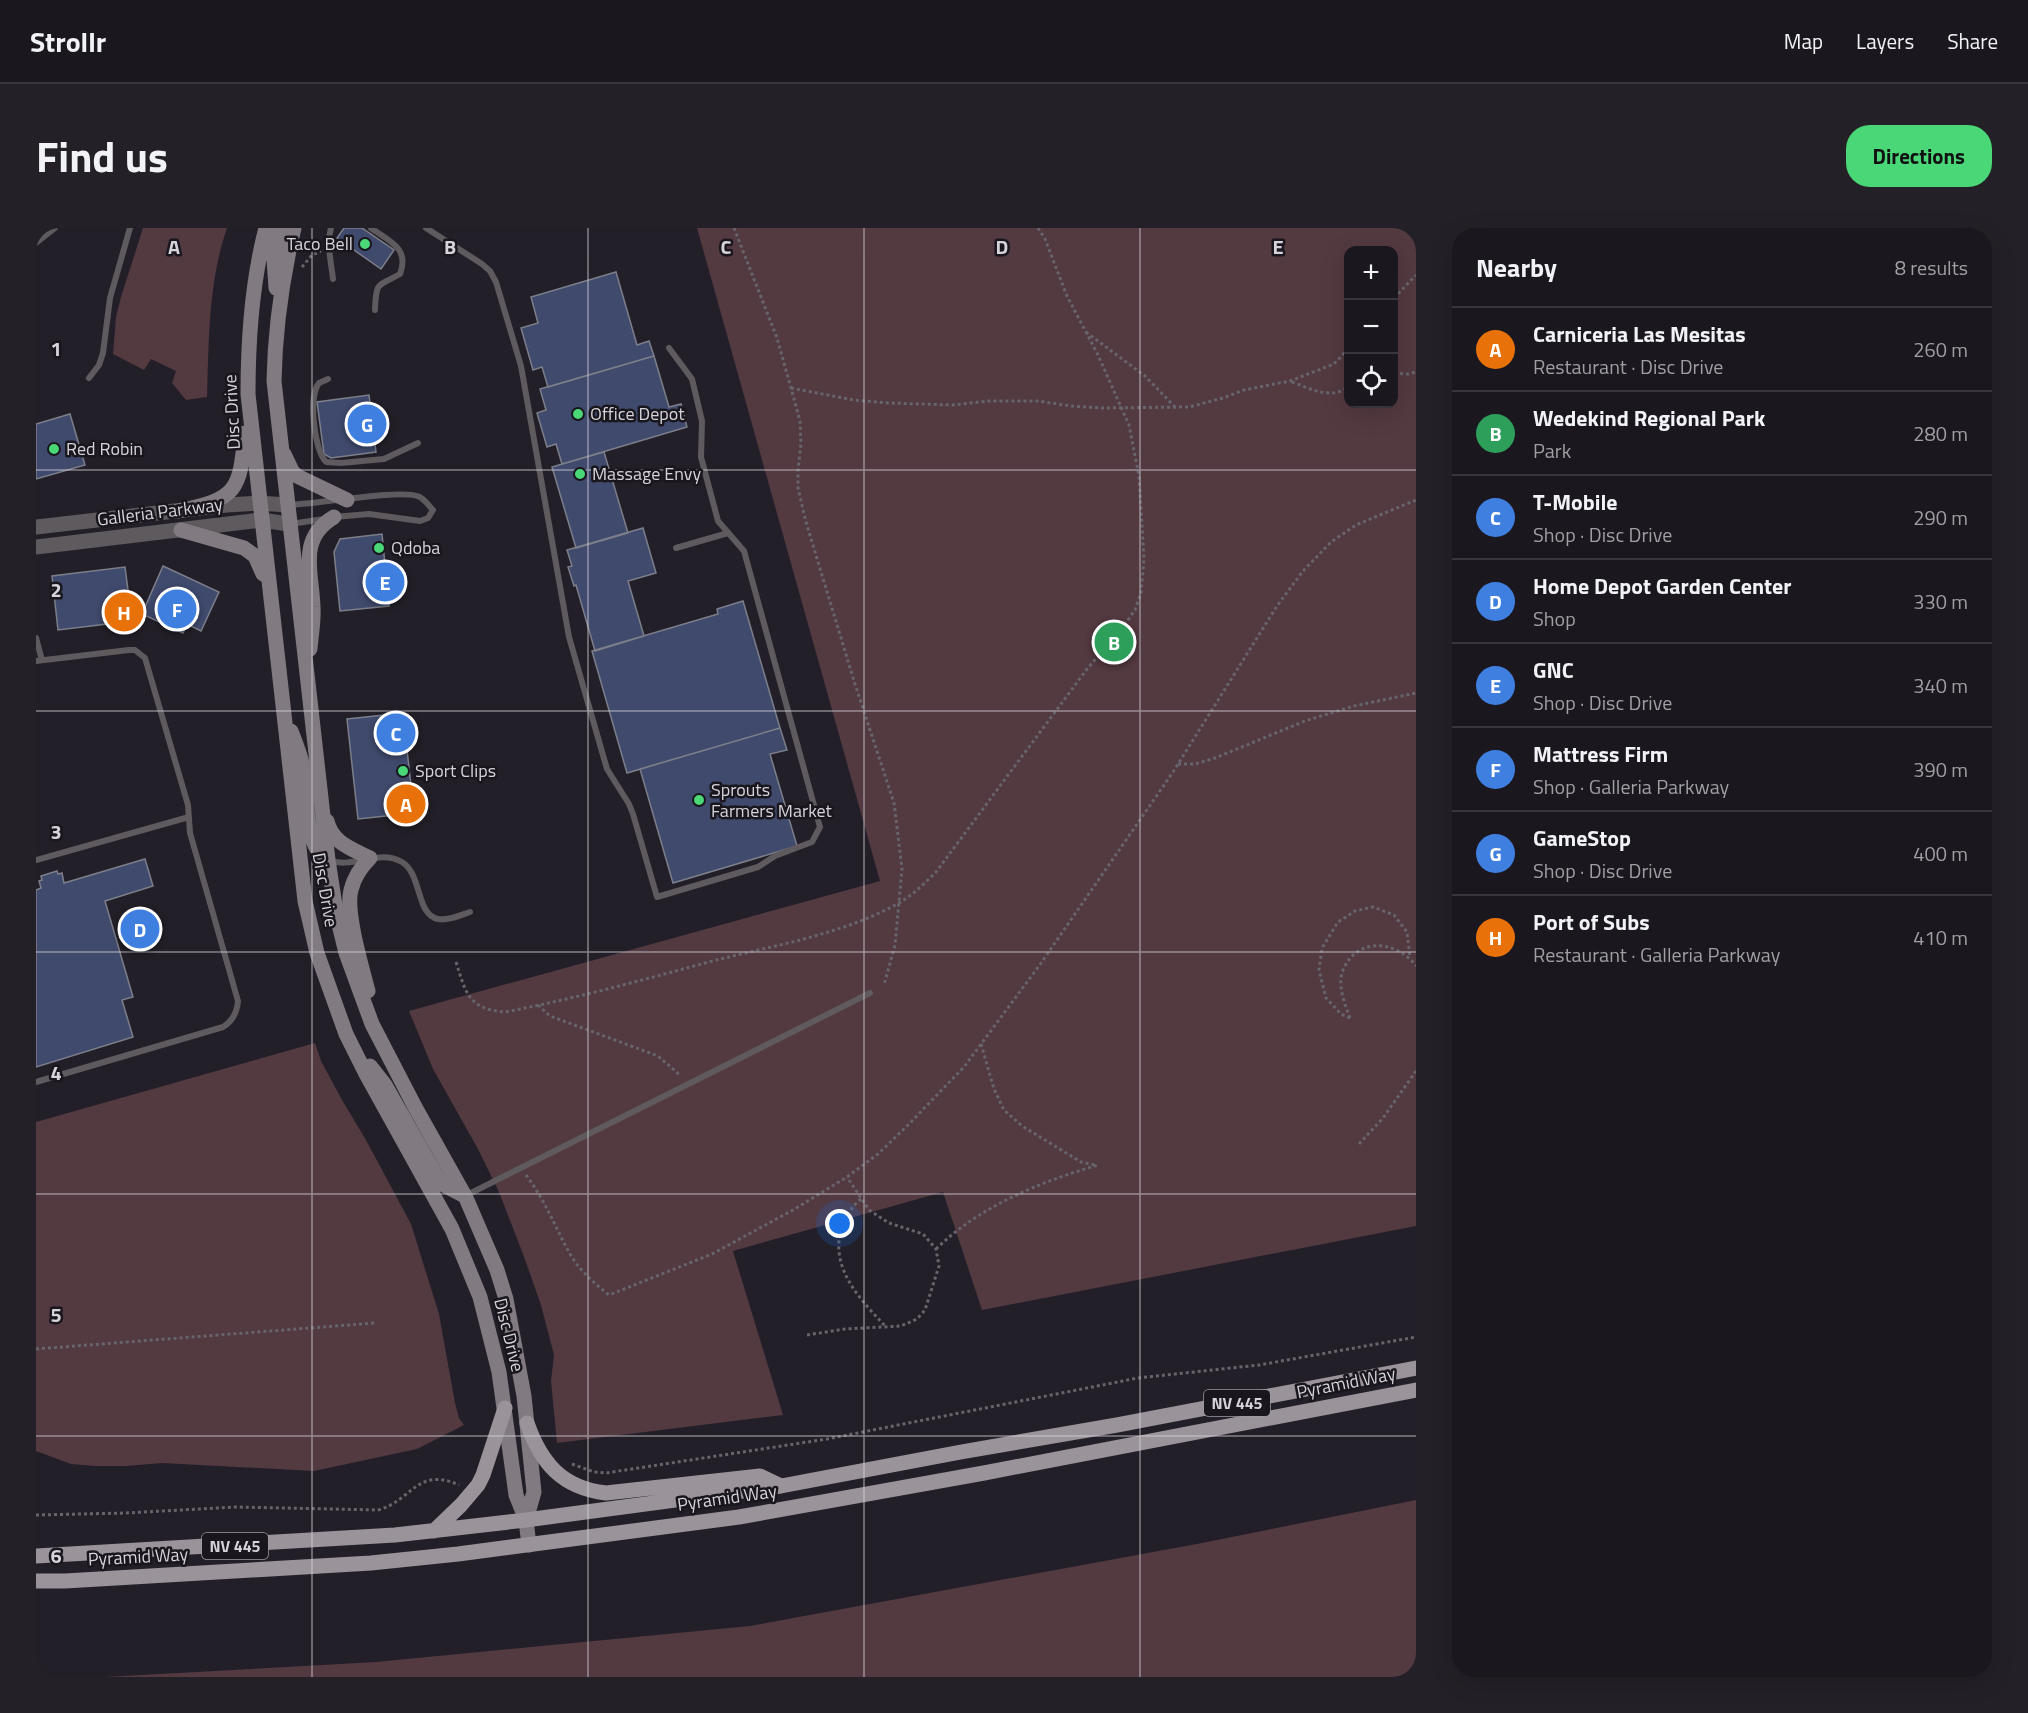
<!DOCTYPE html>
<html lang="en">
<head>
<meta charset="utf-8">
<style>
	body { margin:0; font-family:"Titillium Web",sans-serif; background:#232027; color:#f1f3f6 }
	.controls { position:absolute; right:18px; top:18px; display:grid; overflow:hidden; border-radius:12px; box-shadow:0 6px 24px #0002 }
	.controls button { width:54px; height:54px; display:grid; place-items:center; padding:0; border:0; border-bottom:2px solid #38363c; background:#1a171e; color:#f1f3f6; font:30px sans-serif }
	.you { position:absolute; left:804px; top:996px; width:21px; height:21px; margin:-15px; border:4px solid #fff; border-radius:50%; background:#1a73e8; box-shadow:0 0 0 9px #1a73e833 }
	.badge { display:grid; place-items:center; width:39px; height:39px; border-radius:50%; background:#4ad777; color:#fff; font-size:20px; font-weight:700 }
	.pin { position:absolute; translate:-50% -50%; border:3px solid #fff; box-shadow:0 2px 6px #0006 }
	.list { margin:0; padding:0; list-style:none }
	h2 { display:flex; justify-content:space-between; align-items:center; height:78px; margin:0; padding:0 24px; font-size:26px }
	h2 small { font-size:20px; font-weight:400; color:#9f9fa4 }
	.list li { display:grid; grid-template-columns:39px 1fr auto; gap:18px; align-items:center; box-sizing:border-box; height:84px; padding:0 24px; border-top:2px solid #38363c }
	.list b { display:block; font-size:22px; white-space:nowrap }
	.list p { margin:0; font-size:20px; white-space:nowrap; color:#9f9fa4 }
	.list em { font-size:20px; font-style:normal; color:#9f9fa4 }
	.icon { flex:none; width:33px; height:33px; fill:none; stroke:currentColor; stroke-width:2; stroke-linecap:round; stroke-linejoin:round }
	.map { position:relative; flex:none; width:1380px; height:1449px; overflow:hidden; border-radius:24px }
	header { display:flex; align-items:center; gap:36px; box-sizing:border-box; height:84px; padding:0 30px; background:#1a171e; border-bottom:2px solid #38363c }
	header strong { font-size:28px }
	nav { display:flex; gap:33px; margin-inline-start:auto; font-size:21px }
	.intro { display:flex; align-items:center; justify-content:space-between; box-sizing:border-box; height:144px; padding:0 36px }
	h1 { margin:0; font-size:42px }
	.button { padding:15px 27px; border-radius:24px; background:#4ad777; color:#111; font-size:21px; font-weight:700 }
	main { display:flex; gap:36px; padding:0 36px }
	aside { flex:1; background:#1a171e; border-radius:24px; box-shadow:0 6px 24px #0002 }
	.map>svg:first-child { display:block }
</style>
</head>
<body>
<header>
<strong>Strollr</strong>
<nav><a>Map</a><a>Layers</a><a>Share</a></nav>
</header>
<div class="intro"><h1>Find us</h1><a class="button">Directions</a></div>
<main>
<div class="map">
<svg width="1380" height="1449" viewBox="0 0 1380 1449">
	<rect width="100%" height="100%" fill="#221f28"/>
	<!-- green -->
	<path fill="#533940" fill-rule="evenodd" d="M 107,0 L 191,0 C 172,55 173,111 171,169 L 150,172 L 136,155 L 140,143 L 115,131 L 108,142 L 77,126 L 80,89 L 85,69 Z
		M 661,0 L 1380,0 L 1380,998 L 946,1082 L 907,964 L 697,1023 L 747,1187 L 521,1215 L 515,1153 L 518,1127 L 505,1077 L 487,1026 L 463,964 L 442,921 L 397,841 L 373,783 L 844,653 ZM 1312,22 L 1358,22 L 1358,176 L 1312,176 Z
		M 279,815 L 285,833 L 306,872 L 330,912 L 375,996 L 403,1086 L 419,1175 L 423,1190 L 428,1197 L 381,1221 L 278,1243 L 126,1235 L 91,1238 L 59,1238 L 35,1236 L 0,1223 L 0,894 Z
		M 1380,1272 L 1380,1449 L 69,1449 L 340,1434 L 714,1398 L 1166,1315 Z"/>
	<!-- building -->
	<path fill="#404a6d" stroke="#7c7f8a" stroke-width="1.5" d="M 308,0 L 326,0 L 358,22 L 345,41 L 301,10 Z
		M 580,44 L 601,117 L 613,113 L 618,128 L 512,159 L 506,139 L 497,142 L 485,100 L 502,95 L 495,69 Z
		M 618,128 L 633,179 L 645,176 L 651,199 L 526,236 L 520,216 L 511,219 L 501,185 L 510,182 L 504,161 Z
		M 333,167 L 340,224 L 295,230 L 288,226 L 281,174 Z
		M 34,186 L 49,237 L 0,251 L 0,196 Z
		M 568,224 L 592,305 L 540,320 L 516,239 Z
		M 607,300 L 620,345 L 592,353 L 608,408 L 559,423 L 540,357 L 538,358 L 532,339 L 536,338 L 531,322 Z
		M 346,306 L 353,378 L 304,383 L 298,324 L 304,311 Z
		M 127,338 L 183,364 L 165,403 L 151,396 L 147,405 L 106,386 Z
		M 89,339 L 96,393 L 22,402 L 16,348 Z
		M 707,373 L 744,500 L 591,545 L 556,423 L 682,386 L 681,381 Z
		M 367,485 L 378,585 L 322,591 L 311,491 Z
		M 744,500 L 751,522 L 734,526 L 761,618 L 637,655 L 604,541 Z
		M 109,631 L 117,658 L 69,673 L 97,769 L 86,772 L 97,809 L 0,839 L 0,662 L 5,660 L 3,653 L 6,652 L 5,648 L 21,643 L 22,646 L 26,645 L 28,655 Z"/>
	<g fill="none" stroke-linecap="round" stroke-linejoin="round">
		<!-- path -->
		<path stroke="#67646c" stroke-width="3" stroke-dasharray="3 3" stroke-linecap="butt" d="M 698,0 L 741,110 L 755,160 L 764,193 L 765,216 L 762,242 L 762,260 L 770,294 L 818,453 L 858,575 L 866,641 L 859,717 L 848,757
			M 266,39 L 276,27 L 285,23
			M 1358,70 L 1380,47
			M 1050,104 L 1109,148 L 1139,179
			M 1358,145 L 1372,146 L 1380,144
			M 1256,154 C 1275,161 1295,172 1312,159
			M 755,160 L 818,172 L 853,175 L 917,177 L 952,173 L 1002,173 L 1035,178 L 1066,180 L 1153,179 L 1187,170 L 1208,162 L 1254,153 L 1298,136 L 1312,121
			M 1142,536 L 1159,536 L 1179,530 L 1269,493 L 1318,478 L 1380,465
			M 420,734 C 430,765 432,781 469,784 C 537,771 603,753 669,735 C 733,718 803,708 861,676 C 876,668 888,656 900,644 L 1051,441 L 1084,403 L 1099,382 L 1105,365 L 1108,331 L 1103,248 L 1093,197 L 1062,127 L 1031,68 L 1009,11 L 1002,0
			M 502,777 L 514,788 L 622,828 L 645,848
			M 1314,790 L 1305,786 L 1290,770 L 1283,742 L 1286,720 L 1302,694 L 1319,683 L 1337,679 L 1358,687 L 1371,704 L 1374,729
			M 1314,790 C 1309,777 1302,759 1306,745 C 1318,709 1360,711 1380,738
			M 945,816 L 958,861 L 968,882 L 986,898 L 1045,934 L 1059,937
			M 1323,916 L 1347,890 L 1380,843
			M 490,947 C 509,972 519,999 534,1026 C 544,1043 558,1055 573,1067 L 676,1026 L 757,982 L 811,949 L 842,926 L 872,897 L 928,839 L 1003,738 L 1137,544 L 1241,378 L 1267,343 L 1295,314 L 1320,297 L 1380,272
			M 825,971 C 815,979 809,990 805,1002 C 794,1042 826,1073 850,1099
			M 900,1021 C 944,978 1004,954 1062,937
			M 771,1107 L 809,1101 L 865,1098 L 881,1091 L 889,1082 L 903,1038 L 900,1021 L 887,1006 L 853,995 L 833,982 L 811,949
			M 0,1121 L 339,1095
			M 536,1236 L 558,1244 L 570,1245 L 791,1211 L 1102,1150 L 1223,1137 L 1380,1109
			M 0,1287 L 90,1285 L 200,1279 L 342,1282 C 376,1273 381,1238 423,1257"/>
		<!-- service -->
		<path stroke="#5e5a5d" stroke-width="6" d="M 295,0 L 292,14 L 297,51
			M 335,0 C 353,13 374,20 364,46 C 341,59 340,53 339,82
			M 390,0 L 446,36 L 454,43 L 460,54 L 485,138 L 533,409 L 571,541 L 593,576 L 597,586 L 621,669 L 722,639 L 739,628 L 776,614 L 784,599 L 708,323 L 682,293 L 665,229 L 666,193 L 656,151 L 633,120
			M 0,15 L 19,0
			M 53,150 L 63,137 L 67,125 L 74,70 L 94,0
			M 292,151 L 283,155 C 272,168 278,222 290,234 L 305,235 L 348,231 L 382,215
			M 251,277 C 278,277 366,260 384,269 C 389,272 393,278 397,282 L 392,290 L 384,293 L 333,286 L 298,289
			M 254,296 L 288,291
			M 640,320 L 692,305
			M 0,410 L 6,432
			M 0,433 L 93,422 L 99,422 L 109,430 L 152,577 L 154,605 L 202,773 C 201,785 197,793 187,799 L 0,854
			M 0,632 L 153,589
			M 292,632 C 317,642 342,620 366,634 C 386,646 380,687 402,691 C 412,693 425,687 434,684
			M 429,968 L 834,765"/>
		<!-- tertiary -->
		<path stroke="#5e5a5d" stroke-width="15" d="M 0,299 L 191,277 L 223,275 L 251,277
			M 0,319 L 225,292 L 253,296"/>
		<!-- secondary -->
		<path stroke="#817a80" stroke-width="15" d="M 230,0 C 216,53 212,111 212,166 L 269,673 L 281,725 L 310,806 L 329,844 L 416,1001 L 444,1069 L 463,1144 L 480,1267 L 490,1292 L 493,1317
			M 258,0 C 246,51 239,101 238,153 L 292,632 L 300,684 L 310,725 L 336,796 L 379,879 L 430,970 L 461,1042 L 470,1071 L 488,1168 L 498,1264 L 490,1292
			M 240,60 L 238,31 L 244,0
			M 248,226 L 256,243 L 261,248 L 311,272
			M 142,283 C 201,271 204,263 209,205
			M 145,302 L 208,320 L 219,328 L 227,346
			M 274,421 C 275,407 278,393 277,379 C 276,344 261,311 298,289
			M 255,503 C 260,516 266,530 268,544 C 272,570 267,617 292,632
			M 291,593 C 296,615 316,621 334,630 C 325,639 318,649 315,662 C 309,683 326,740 332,763
			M 334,838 L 349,857 L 402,951 L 408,957 L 429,968"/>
		<!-- primary -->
		<path stroke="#9b939a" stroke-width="15" d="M 491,1195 C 505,1235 526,1260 570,1265 L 724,1248 L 745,1258
			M 398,1303 L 425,1277 L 442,1257 L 447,1247 L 469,1180
			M 0,1328 L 359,1307 L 490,1292 L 745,1258 L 925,1224 L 1081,1197 L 1380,1140
			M 0,1353 L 29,1353 L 335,1335 L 422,1326 L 703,1289 L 948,1245 L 1380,1162"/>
	</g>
	<!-- grid -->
	<path fill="none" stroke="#d6d4da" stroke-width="1.5" stroke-opacity="0.55" d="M 276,0 L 276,1449M 552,0 L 552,1449M 828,0 L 828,1449M 1104,0 L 1104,1449M 0,242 L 1380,242M 0,483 L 1380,483M 0,724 L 1380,724M 0,966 L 1380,966M 0,1208 L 1380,1208"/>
	<!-- markers -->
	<g fill="#4ad777" stroke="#19161e" stroke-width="2">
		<circle cx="329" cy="16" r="6"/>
		<circle cx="542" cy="186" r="6"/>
		<circle cx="18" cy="221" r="6"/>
		<circle cx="544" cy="246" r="6"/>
		<circle cx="343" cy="320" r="6"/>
		<circle cx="367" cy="543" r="6"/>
		<circle cx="663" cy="572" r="6"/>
	</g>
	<g text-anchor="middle" stroke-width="5" stroke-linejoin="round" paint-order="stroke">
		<!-- shield labels -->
		<g fill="#19161e" stroke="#9d9ba2" stroke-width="1.5">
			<rect x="1168" y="1162" width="66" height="26" rx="4.5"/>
			<rect x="166" y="1305" width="66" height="26" rx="4.5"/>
		</g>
		<g font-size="16" font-weight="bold" fill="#d6d4da">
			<text x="1201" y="1181">NV 445</text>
			<text x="199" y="1324">NV 445</text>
		</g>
		<!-- poi labels -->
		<g font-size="18" fill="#d6d4da" stroke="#19161e" text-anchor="start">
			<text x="317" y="22" text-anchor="end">Taco Bell</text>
			<text x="554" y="192">Office Depot</text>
			<text x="30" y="227">Red Robin</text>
			<text x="556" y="252">Massage Envy</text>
			<text x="355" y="326">Qdoba</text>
			<text x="379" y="549">Sport Clips</text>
			<text x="675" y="568">Sprouts<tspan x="675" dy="21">Farmers Market</tspan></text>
		</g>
		<!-- street labels -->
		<g font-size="18" fill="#d6d4da" stroke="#19161e">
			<text transform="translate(196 184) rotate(-93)" y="6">Disc Drive</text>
			<text transform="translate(124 284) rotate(-7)" y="6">Galleria Parkway</text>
			<text transform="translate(289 662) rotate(80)" y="6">Disc Drive</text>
			<text transform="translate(473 1107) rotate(76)" y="6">Disc Drive</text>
			<text transform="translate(1310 1155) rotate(-11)" y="6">Pyramid Way</text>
			<text transform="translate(691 1270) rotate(-8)" y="6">Pyramid Way</text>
			<text transform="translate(102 1329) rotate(-3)" y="6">Pyramid Way</text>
		</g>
	</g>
	<g font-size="20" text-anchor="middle" font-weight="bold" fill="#d6d4da" stroke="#19161e" stroke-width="5" stroke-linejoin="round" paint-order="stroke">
		<text x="138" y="26">A</text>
		<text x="414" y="26">B</text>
		<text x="690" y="26">C</text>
		<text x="966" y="26">D</text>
		<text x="1242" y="26">E</text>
		<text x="20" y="128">1</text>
		<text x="20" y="369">2</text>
		<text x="20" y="611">3</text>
		<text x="20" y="852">4</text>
		<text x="20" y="1094">5</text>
		<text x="20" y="1335">6</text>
	</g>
</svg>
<div class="controls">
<button>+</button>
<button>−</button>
<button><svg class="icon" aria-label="locate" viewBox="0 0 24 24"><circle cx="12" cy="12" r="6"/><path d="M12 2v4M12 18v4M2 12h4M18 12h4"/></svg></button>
</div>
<div class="you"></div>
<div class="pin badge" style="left:370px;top:576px;background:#e8710a">A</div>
<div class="pin badge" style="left:1078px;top:414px;background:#2e9e5b">B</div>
<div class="pin badge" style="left:360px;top:505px;background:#3f7fe0">C</div>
<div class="pin badge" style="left:104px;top:701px;background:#3f7fe0">D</div>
<div class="pin badge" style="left:349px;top:354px;background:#3f7fe0">E</div>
<div class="pin badge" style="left:141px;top:381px;background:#3f7fe0">F</div>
<div class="pin badge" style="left:331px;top:196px;background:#3f7fe0">G</div>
<div class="pin badge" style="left:88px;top:384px;background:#e8710a">H</div>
</div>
<aside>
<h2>Nearby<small>8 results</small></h2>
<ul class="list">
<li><span class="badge" style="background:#e8710a">A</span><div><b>Carniceria Las Mesitas</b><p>Restaurant · Disc Drive</p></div><em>260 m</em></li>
<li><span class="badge" style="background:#2e9e5b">B</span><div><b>Wedekind Regional Park</b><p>Park</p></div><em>280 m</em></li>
<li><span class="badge" style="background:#3f7fe0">C</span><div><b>T-Mobile</b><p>Shop · Disc Drive</p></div><em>290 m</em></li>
<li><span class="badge" style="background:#3f7fe0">D</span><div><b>Home Depot Garden Center</b><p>Shop</p></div><em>330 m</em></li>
<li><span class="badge" style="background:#3f7fe0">E</span><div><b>GNC</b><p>Shop · Disc Drive</p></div><em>340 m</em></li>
<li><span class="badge" style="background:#3f7fe0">F</span><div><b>Mattress Firm</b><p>Shop · Galleria Parkway</p></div><em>390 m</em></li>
<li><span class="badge" style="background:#3f7fe0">G</span><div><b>GameStop</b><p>Shop · Disc Drive</p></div><em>400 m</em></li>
<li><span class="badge" style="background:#e8710a">H</span><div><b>Port of Subs</b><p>Restaurant · Galleria Parkway</p></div><em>410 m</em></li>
</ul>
</aside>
</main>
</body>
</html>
